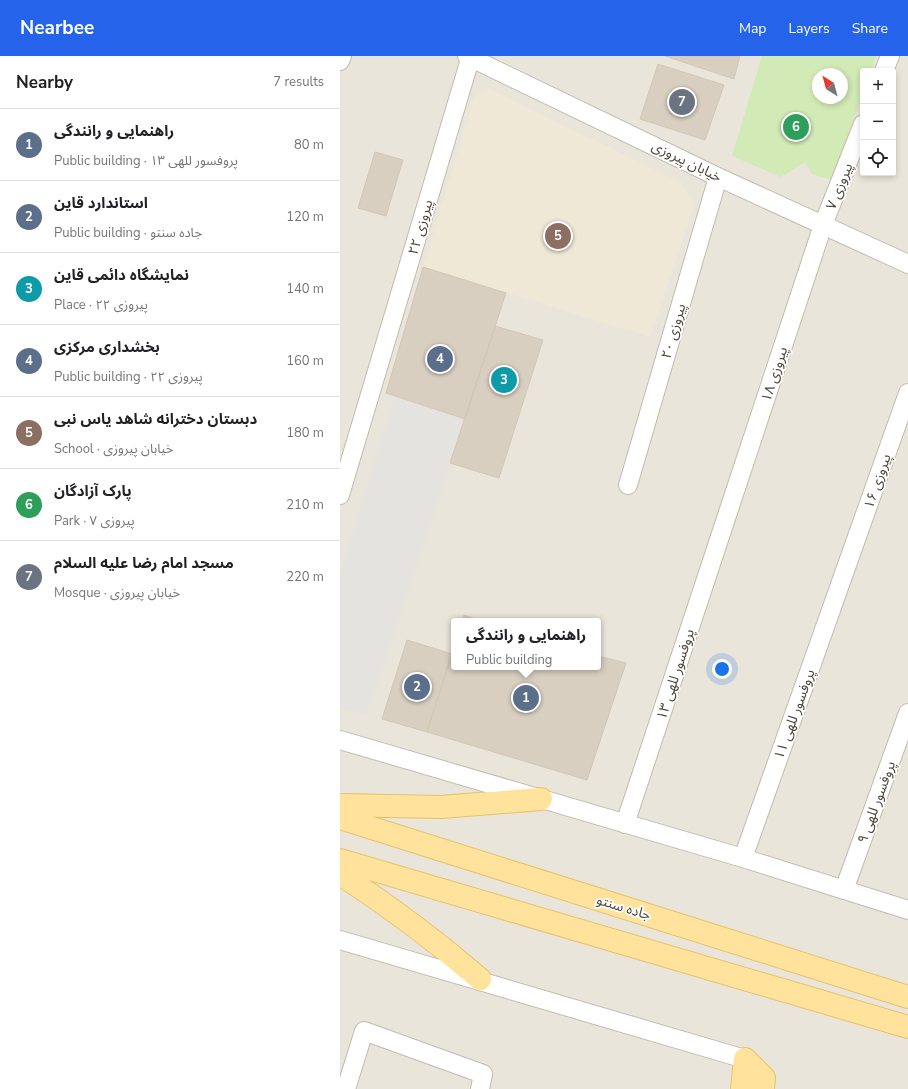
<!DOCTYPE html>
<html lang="en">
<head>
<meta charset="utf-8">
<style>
	body { margin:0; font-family:"Nunito Sans","Noto Sans Arabic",sans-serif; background:#f2f2f2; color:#202124 }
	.controls { position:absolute; right:12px; top:12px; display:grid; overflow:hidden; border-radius:4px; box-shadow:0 2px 6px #0003 }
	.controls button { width:36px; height:36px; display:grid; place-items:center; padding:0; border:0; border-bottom:1px solid #e0e0e0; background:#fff; color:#202124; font:20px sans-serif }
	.compass { position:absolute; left:472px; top:12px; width:36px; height:36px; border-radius:50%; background:#fff; box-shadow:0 2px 6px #0003; rotate:324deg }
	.you { position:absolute; left:382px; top:613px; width:14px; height:14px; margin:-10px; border:3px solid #fff; border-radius:50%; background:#1a73e8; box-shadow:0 0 0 6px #1a73e833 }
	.badge { display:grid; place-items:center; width:26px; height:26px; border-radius:50%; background:#2563eb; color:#fff; font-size:13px; font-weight:700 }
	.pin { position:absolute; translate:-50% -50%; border:2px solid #fff; box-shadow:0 1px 4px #0006 }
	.popup { position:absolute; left:111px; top:562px; width:150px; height:52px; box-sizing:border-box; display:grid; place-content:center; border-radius:4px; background:#fff; filter:drop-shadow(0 1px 3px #0005); font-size:13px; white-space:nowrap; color:#757577 }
	.popup b { font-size:15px; color:#202124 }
	.popup::after { content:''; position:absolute; left:50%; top:100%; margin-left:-8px; border:8px solid transparent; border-top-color:#fff }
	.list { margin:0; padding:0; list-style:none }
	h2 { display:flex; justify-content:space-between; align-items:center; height:52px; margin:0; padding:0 16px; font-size:17px }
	h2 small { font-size:13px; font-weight:400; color:#757577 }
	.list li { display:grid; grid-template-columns:26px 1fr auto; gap:12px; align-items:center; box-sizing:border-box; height:72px; padding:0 16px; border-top:1px solid #e0e0e0 }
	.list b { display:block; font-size:15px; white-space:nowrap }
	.list p { margin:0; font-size:13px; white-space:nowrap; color:#757577 }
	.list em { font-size:13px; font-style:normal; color:#757577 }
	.icon { flex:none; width:22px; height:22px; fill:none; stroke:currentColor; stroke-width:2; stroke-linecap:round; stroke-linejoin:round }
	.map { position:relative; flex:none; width:568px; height:1033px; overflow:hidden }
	header { display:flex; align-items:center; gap:24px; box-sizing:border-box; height:56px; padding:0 20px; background:#2563eb; color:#fff }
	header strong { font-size:19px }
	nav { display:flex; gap:22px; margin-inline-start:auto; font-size:14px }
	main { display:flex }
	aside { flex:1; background:#fff }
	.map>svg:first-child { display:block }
</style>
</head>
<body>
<header>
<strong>Nearbee</strong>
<nav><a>Map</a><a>Layers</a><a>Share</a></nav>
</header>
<main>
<aside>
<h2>Nearby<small>7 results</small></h2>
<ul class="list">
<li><span class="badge" style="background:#5c6f8a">1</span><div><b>راهنمایی و رانندگی</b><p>Public building · پروفسور للهی ۱۳</p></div><em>80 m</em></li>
<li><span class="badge" style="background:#5c6f8a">2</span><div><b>استاندارد قاین</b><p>Public building · جاده سنتو</p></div><em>120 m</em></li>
<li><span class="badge" style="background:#0f9aa8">3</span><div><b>نمایشگاه دائمی قاین</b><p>Place · پیروزی ۲۲</p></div><em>140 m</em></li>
<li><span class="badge" style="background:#5c6f8a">4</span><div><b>بخشداری مرکزی</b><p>Public building · پیروزی ۲۲</p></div><em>160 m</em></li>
<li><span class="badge" style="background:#8d6e63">5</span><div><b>دبستان دخترانه شاهد یاس نبی</b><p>School · خیابان پیروزی</p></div><em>180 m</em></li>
<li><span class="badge" style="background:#2e9e5b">6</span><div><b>پارک آزادگان</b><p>Park · پیروزی ۷</p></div><em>210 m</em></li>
<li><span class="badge" style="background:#6b7280">7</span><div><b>مسجد امام رضا علیه السلام</b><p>Mosque · خیابان پیروزی</p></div><em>220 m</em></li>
</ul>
</aside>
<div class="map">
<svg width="568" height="1033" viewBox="0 0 568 1033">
	<rect width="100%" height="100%" fill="#f6f3ec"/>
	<!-- residential -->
	<path fill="#eae5da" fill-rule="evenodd" d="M 0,0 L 568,0 L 568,1033 L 0,1033 ZM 523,15 L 553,15 L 553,117 L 523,117 ZM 478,18 L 502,18 L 502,42 L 478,42 ZM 114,565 L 258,565 L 258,611 L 114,611 Z"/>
	<!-- education -->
	<path fill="#efe8d6" d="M 149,33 L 342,127 L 354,149 L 310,281 L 83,211 L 135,40 Z"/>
	<!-- green -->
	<path fill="#d2eab5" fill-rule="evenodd" d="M 422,0 L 536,0 L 531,15 L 523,15 L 523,37 L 492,124 L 472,118 L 465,106 L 441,121 L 392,100 ZM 478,18 L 502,18 L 502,42 L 478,42 Z"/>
	<!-- parking -->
	<path fill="#e5e3e0" d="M 55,340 L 125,363 L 26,659 L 0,651 L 0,518 Z"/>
	<!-- building -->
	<path fill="#d8cfc1" stroke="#d3c7b4" d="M 325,0 L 400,0 L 394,23 Z
		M 318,8 L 384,29 L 365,84 L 300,63 Z
		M 35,96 L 63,104 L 46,160 L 18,152 Z
		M 83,211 L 166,237 L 125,363 L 46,337 Z
		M 155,270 L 203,284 L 159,422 L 110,407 Z
		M 124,559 L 142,565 L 123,565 Z
		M 67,584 L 112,598 L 87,676 L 42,663 Z
		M 114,591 L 114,611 L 258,611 L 258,600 L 286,607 L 247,724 L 87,676 Z"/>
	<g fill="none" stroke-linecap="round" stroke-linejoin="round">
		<!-- minor casing -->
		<g stroke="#c2bbae" stroke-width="20">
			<path id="minor" d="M 127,0 L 378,121 L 568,208
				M 0,5 L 2,0
				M 544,15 L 550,0
				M 288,429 L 378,121
				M 0,439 L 131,0
				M 0,684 L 403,802 L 568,854
				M 285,768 L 483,169 L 523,68
				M 403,802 L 568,337
				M 504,834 L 568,657
				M 0,884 L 405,1003
				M 6,1033 L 24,975 L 143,1018 L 140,1033"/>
		</g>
		<!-- major casing -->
		<g stroke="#e6c16a" stroke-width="24">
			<path id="major" d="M 0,749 L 101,751 L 201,743
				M 0,762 L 568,941
				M 0,804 L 568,971
				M 0,818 C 49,850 96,885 140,923
				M 405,1003 L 424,1022 L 423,1033
				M 402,1033 L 405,1003"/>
		</g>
		<!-- minor -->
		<use href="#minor" stroke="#fff" stroke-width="18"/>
		<!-- major -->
		<use href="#major" stroke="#ffe39c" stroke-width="22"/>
	</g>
	<g text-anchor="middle" stroke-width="3.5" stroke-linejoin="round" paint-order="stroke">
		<!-- street labels -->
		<g font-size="14" fill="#4b4439" stroke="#fff">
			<text transform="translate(347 105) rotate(26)" y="5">خیابان پیروزی</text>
			<text transform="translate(499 130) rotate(-68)" y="5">پیروزی ۷</text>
			<text transform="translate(80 171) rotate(-74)" y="5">پیروزی ۲۲</text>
			<text transform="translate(333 275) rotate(-74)" y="5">پیروزی ۲۰</text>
			<text transform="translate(434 318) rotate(-72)" y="5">پیروزی ۱۸</text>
			<text transform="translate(537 425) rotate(-71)" y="5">پیروزی ۱۶</text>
			<text transform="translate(335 618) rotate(-72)" y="5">پروفسور للهی ۱۳</text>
			<text transform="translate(454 658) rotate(-70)" y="5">پروفسور للهی ۱۱</text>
			<text transform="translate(536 746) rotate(-70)" y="5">پروفسور للهی ۹</text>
			<text transform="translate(284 851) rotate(17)" y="5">جاده سنتو</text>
		</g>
	</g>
</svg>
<div class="controls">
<button>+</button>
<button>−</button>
<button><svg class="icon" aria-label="locate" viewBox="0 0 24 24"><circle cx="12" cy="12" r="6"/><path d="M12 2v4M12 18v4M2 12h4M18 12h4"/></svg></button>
</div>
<svg class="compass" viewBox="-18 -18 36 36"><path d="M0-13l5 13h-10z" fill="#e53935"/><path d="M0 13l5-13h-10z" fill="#757577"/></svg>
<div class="you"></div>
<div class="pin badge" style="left:186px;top:642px;background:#5c6f8a">1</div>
<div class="popup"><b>راهنمایی و رانندگی</b>Public building</div>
<div class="pin badge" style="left:77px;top:631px;background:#5c6f8a">2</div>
<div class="pin badge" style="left:164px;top:324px;background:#0f9aa8">3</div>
<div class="pin badge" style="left:100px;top:303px;background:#5c6f8a">4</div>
<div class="pin badge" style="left:218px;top:180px;background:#8d6e63">5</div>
<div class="pin badge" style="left:456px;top:71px;background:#2e9e5b">6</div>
<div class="pin badge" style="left:342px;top:46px;background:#6b7280">7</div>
</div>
</main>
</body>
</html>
